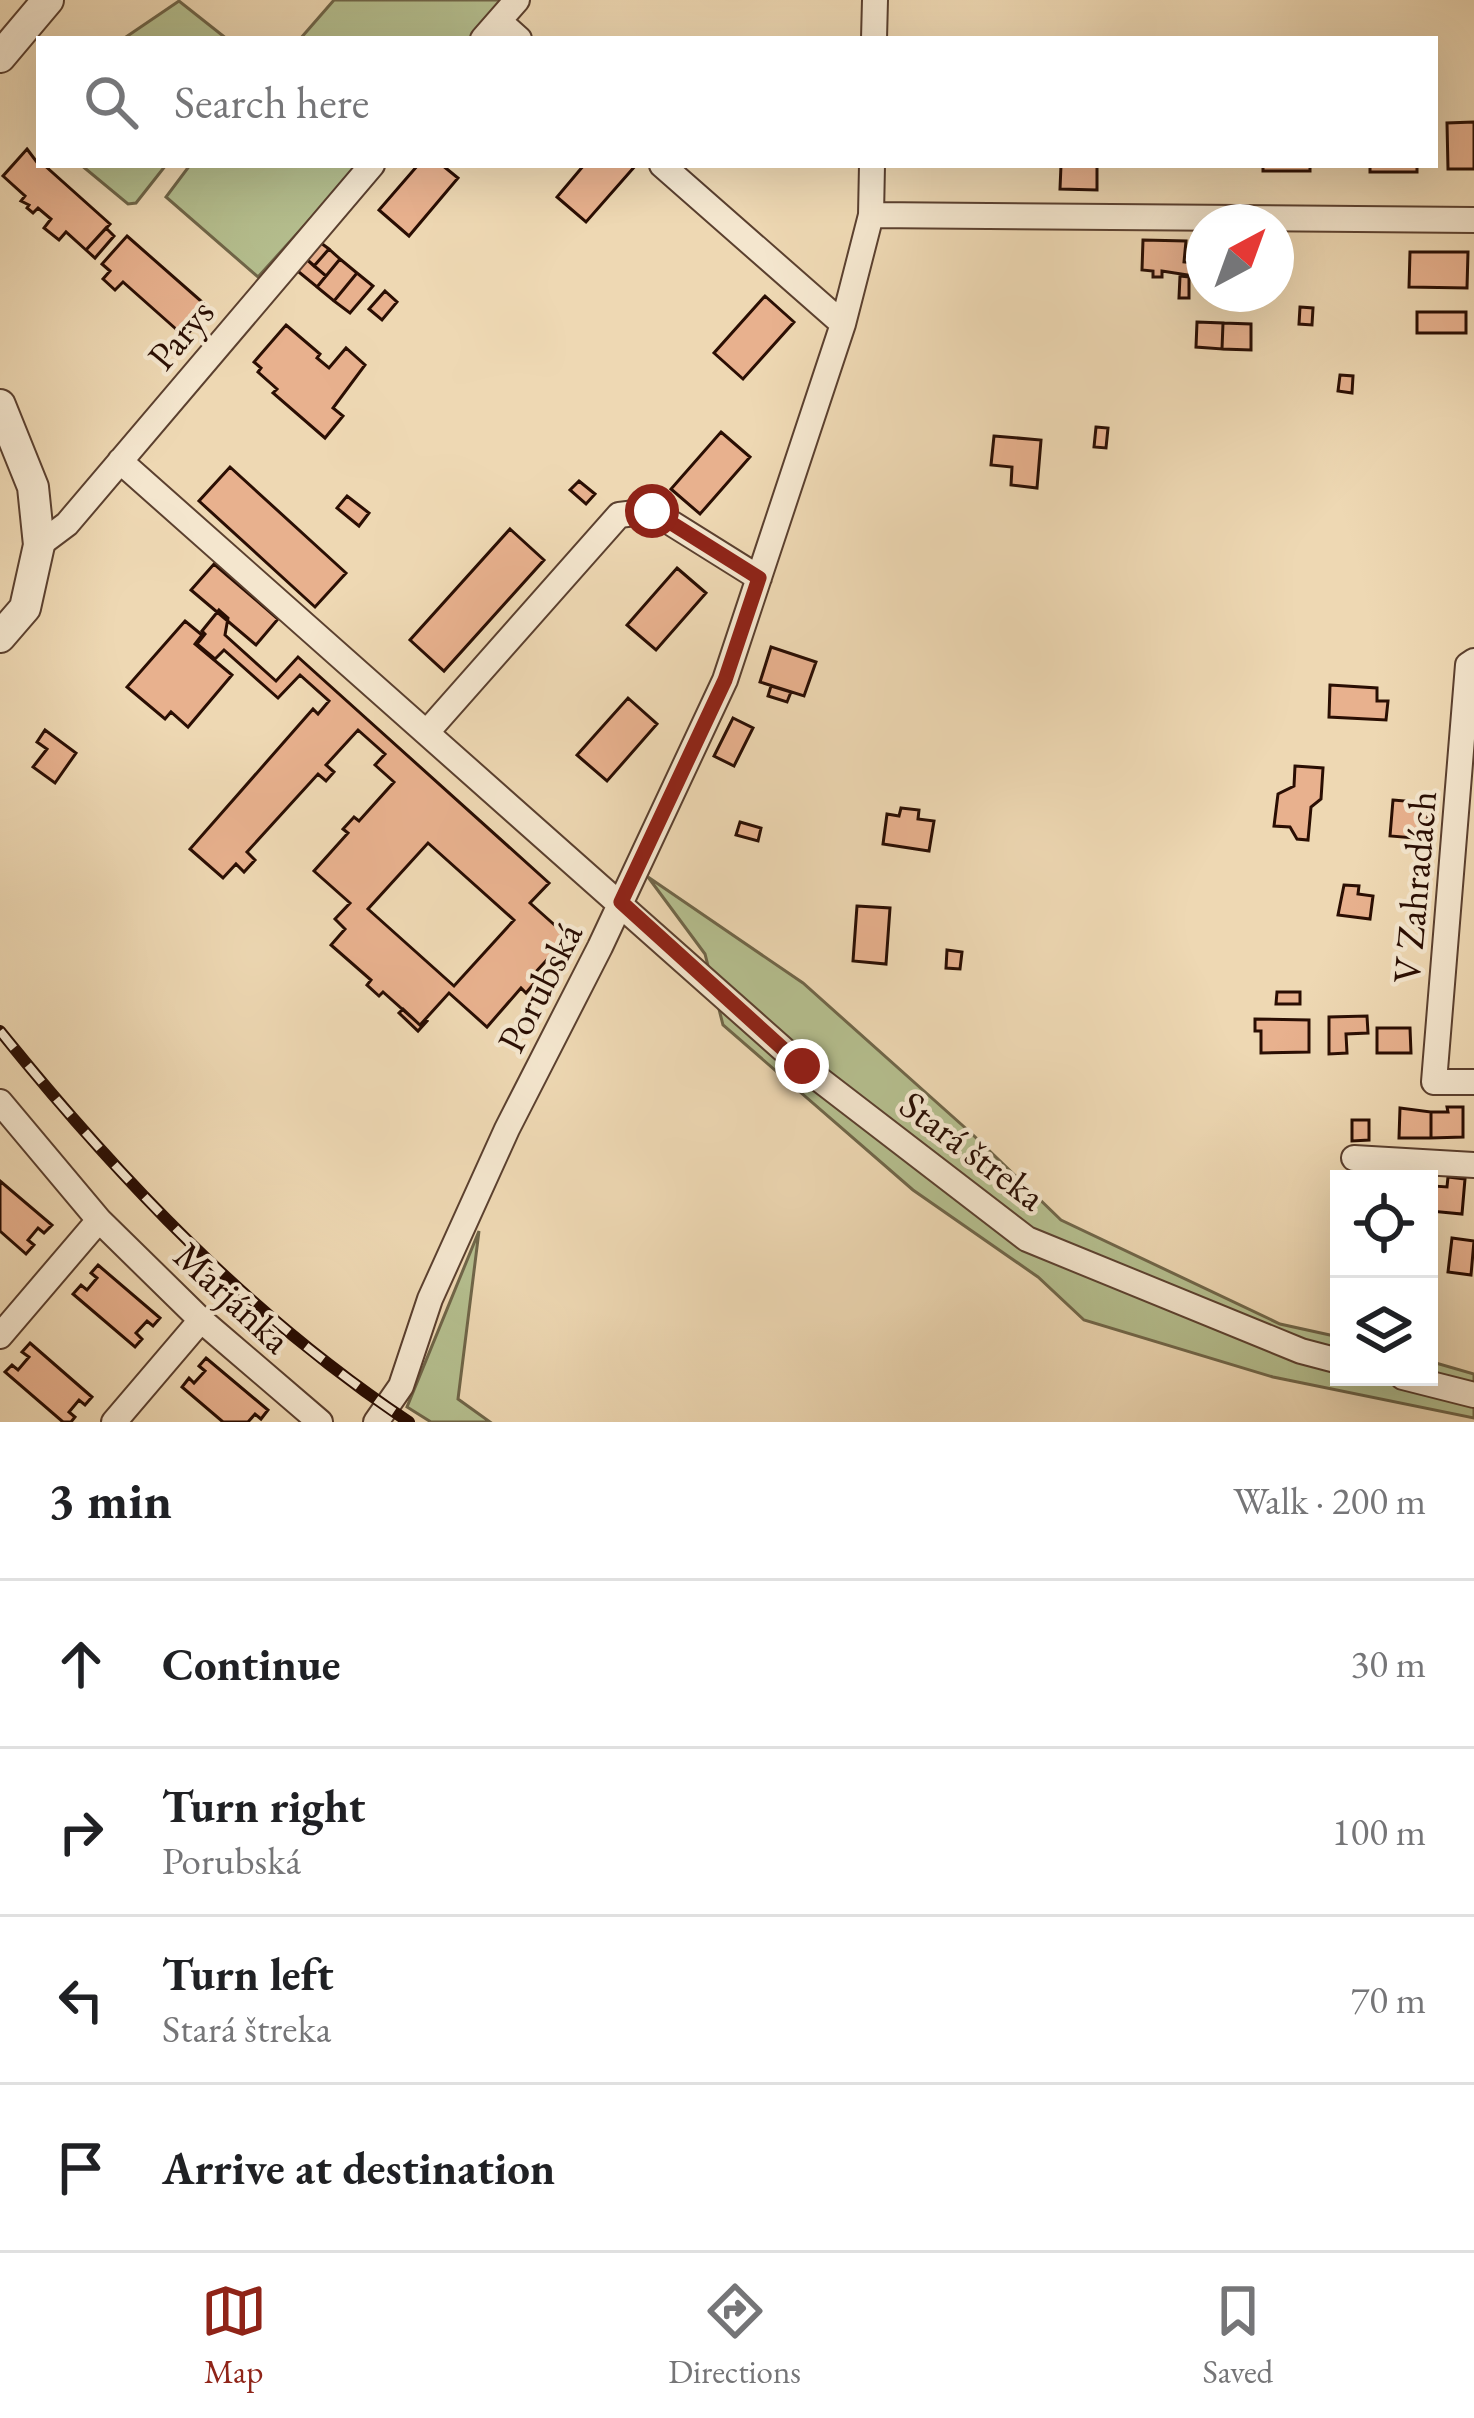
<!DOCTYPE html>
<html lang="en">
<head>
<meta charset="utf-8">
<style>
	body { margin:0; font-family:"EB Garamond",serif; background:#f2f2f2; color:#202124 }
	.controls { position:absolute; right:36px; bottom:36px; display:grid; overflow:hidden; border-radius:0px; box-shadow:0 12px 48px #0002 }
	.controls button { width:108px; height:108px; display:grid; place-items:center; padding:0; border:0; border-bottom:3px solid #e0e0e0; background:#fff; color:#202124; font:60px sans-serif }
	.compass { position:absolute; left:1186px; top:204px; width:108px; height:108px; border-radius:50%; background:#fff; box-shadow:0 12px 48px #0002; rotate:41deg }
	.stop { position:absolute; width:36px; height:36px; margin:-27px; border:9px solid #8f2418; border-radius:50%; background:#fff }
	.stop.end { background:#8f2418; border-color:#fff; box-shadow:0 3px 12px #0008 }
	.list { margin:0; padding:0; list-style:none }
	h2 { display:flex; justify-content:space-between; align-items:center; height:156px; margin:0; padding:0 48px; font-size:51px }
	h2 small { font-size:39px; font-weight:400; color:#757577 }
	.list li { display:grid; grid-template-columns:78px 1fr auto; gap:36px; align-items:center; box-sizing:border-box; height:168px; padding:0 48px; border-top:3px solid #e0e0e0 }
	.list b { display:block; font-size:45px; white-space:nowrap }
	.list p { margin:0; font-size:39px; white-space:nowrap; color:#757577 }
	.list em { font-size:39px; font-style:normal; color:#757577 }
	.icon { flex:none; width:66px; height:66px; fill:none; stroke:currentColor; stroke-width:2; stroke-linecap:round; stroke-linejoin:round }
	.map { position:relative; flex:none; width:1474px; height:1422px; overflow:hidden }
	.search { position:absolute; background:#fff; box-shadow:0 12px 48px #0002; left:36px; right:36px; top:36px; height:132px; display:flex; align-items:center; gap:30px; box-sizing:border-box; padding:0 42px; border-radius:0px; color:#757577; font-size:45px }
	.sheet { height:828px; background:#fff }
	nav { display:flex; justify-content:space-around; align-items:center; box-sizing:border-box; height:168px; border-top:3px solid #e0e0e0; background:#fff; font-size:33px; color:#757577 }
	nav a { display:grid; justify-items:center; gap:6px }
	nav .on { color:#8f2418 }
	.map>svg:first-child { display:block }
</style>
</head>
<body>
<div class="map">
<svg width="1474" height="1422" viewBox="0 0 1474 1422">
	<rect width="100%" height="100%" fill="#eed8b3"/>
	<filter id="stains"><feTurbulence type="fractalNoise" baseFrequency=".00167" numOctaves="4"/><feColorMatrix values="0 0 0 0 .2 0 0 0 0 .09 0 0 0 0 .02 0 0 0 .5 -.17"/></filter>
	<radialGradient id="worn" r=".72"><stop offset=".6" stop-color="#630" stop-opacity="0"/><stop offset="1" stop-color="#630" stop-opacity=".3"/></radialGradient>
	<!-- green -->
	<path fill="#b5bf8f" stroke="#706649" stroke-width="3" d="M 334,0 L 502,0 L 469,39 L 300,39 Z
		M 179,1 L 227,39 L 123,39 Z
		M 81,165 L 166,165 L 136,203 L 128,204 Z
		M 190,165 L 359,165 L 258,277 L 166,197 Z
		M 648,877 L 803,983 L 971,1133 L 1061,1220 L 1280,1324 L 1339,1337 L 1339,1377 L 1429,1377 L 1429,1361 L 1474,1374 L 1474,1418 L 1273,1377 L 1084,1320 L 1038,1277 L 913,1190 L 723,1025 L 705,954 Z
		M 479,1231 L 458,1399 L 490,1422 L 431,1422 L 407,1407 Z"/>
	<!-- building -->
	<path fill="#e8b18e" stroke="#2a0e03" stroke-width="3" fill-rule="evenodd" d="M 1474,122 L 1474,169 L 1448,169 L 1447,123 Z
		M 27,149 L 39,165 L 44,165 L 110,224 L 86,250 L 66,232 L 59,240 L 44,228 L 51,219 L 38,208 L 33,213 L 27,208 L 29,205 L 21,201 L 25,196 L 3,176 Z
		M 418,165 L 442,165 L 458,178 L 409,236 L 379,210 Z
		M 584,165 L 636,165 L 586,222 L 557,197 Z
		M 1061,165 L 1097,165 L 1097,190 L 1060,189 Z
		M 1263,165 L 1310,165 L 1310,171 L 1263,171 Z
		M 1370,165 L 1417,165 L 1417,172 L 1370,172 Z
		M 106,228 L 114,236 L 95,258 L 86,250 Z
		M 127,236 L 210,309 L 185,337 L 123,282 L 115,290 L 103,279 L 110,271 L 102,264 Z
		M 317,240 L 329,249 L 314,266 L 304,257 Z
		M 1143,240 L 1186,241 L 1184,262 L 1195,263 L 1194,276 L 1162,271 L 1162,277 L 1153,277 L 1153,271 L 1142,270 Z
		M 329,249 L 340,259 L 326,276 L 314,266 Z
		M 1410,252 L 1468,252 L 1467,288 L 1409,287 Z
		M 304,257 L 326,276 L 317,287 L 294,268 Z
		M 340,259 L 357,273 L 334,301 L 317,287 Z
		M 357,273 L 373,286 L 350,313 L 334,301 Z
		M 1180,276 L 1189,277 L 1189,298 L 1179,298 Z
		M 385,291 L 397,302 L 382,320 L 369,309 Z
		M 765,296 L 794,322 L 743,379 L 714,353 Z
		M 1300,307 L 1313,308 L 1312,325 L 1299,324 Z
		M 1417,312 L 1466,312 L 1466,333 L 1417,333 Z
		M 1197,322 L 1223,323 L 1222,349 L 1196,347 Z
		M 1223,323 L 1251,324 L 1251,350 L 1222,349 Z
		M 286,325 L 320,354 L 317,358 L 329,368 L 346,348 L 365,365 L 333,408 L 343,416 L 325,438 L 273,393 L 277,389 L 258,372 L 261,368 L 254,362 Z
		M 1340,375 L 1353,376 L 1352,393 L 1338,391 Z
		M 1096,427 L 1108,428 L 1106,448 L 1094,447 Z
		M 721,432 L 750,457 L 700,514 L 671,489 Z
		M 994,436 L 1041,440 L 1037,488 L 1011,485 L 1012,467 L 991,465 Z
		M 230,467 L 346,573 L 315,607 L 199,501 Z
		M 579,481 L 595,494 L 586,504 L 570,490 Z
		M 347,496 L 369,513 L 359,526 L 337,508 Z
		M 510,529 L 544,560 L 444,671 L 410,640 Z
		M 214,564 L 278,619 L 256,645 L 191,590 Z
		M 677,568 L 706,593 L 656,650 L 627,625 Z
		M 219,610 L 228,618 L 225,635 L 276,681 L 298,657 L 549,883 L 530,903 L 568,937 L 532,976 L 537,980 L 526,993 L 521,988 L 487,1027 L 449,993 L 420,1025 L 383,992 L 379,996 L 367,985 L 371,980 L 331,945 L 345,929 L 335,919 L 350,903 L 314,871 L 348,833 L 343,829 L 354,817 L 359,821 L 394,782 L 375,765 L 385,754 L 358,730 L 326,765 L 334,772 L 326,781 L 318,774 L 247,852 L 255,860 L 244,872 L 236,864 L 223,878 L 190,849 L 313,709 L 318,714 L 329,701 L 300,675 L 278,698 L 224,650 L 215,659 L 197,644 L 205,634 L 202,631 ZM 428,843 L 514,920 L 454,986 L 368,909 Z
		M 185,621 L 202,635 L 195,644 L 232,675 L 188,727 L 171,712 L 165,719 L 127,687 Z
		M 771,647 L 816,662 L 804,696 L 760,682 Z
		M 1330,685 L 1377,688 L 1377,701 L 1388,701 L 1386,720 L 1329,717 Z
		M 771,686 L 791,692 L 787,702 L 768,696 Z
		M 628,698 L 657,724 L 607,781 L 577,755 Z
		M 733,718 L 753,728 L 734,766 L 714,756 Z
		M 45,730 L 76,753 L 55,783 L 33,767 L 47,749 L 37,742 Z
		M 1295,766 L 1323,768 L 1321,799 L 1311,807 L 1308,840 L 1297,839 L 1290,827 L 1274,826 L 1278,794 L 1294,786 Z
		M 1393,800 L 1429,803 L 1426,839 L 1390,836 Z
		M 901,808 L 919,810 L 918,819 L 934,821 L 929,851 L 883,844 L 887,814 L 899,816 Z
		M 740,822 L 761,828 L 758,841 L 736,835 Z
		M 1344,885 L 1359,886 L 1358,894 L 1373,896 L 1370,919 L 1338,915 Z
		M 857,906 L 890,908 L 886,964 L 853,961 Z
		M 947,950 L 962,952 L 960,969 L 946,968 Z
		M 1277,992 L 1300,992 L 1300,1004 L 1276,1004 Z
		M 403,1009 L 420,1025 L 428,1020 L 418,1031 L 399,1013 Z
		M 1367,1016 L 1368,1033 L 1346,1034 L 1347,1053 L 1329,1054 L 1329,1017 Z
		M 1255,1019 L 1309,1020 L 1309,1052 L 1261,1053 L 1261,1031 L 1255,1031 Z
		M 1377,1028 L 1410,1028 L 1411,1053 L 1377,1053 Z
		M 1447,1107 L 1463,1107 L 1463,1137 L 1431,1138 L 1431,1112 L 1448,1112 Z
		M 1400,1108 L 1431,1112 L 1431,1138 L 1399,1138 Z
		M 1352,1120 L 1369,1120 L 1369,1140 L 1352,1141 Z
		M 1448,1177 L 1465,1179 L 1462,1214 L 1430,1211 L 1434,1186 L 1447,1187 Z
		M 0,1181 L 52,1225 L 44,1233 L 38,1228 L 28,1240 L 34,1245 L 26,1254 L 0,1231 Z
		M 1452,1238 L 1474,1241 L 1471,1275 L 1448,1272 Z
		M 98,1265 L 160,1318 L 153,1326 L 147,1321 L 136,1333 L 142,1339 L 135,1347 L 73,1294 L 81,1285 L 87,1290 L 97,1278 L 91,1273 Z
		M 30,1343 L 92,1397 L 85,1405 L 79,1400 L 69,1412 L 75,1417 L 71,1422 L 63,1422 L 5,1372 L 12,1365 L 18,1370 L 29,1357 L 22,1352 Z
		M 206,1358 L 268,1410 L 261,1419 L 255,1414 L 248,1422 L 223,1422 L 182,1387 L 189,1378 L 194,1383 L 205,1371 L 199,1366 Z"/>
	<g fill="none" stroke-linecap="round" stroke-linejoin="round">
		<!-- minor casing -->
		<g stroke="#5b402f" stroke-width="28">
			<path id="minor" d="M 499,21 L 519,39
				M 483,39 L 517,0
				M 874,39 L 875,0
				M 662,165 L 843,324
				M 871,215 L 1474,220
				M 120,461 L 802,1066 L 1027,1239 L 1301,1351 L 1339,1361
				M 39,545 L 67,524 L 372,165
				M 1474,661 L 1468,665 L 1434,1082 L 1474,1082
				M 427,732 L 619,515 L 652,511 L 759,578
				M 0,1102 L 99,1220 L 201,1320 L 320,1422
				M 1354,1158 L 1474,1165
				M 0,1336 L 99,1220
				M 1403,1377 L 1474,1395
				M 114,1422 L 201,1320
				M 376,1422 L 401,1386 L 430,1299 L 507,1129 L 600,947 L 725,680 L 843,324 L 871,215 L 872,165"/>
		</g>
		<!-- tertiary casing -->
		<g stroke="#5b402f" stroke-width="34">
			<path id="tertiary" d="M 0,57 L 48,0
				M 0,405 L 33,487 L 39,545 L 25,608 L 0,637"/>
		</g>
		<!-- minor -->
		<use href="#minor" stroke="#f4e6ce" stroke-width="24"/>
		<!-- tertiary -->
		<use href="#tertiary" stroke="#f4e6ce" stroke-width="30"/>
		<!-- rail casing -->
		<g stroke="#2a0e03" stroke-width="12">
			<path id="rail" d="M 0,1031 C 120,1180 249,1315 409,1422"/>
		</g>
		<!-- rail -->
		<use href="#rail" stroke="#f4e6ce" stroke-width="8" stroke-dasharray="22" stroke-linecap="butt"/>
	</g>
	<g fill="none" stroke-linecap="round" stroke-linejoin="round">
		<!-- route -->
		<path stroke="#8f2418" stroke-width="15" d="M 652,511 L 759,578 L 725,680 L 621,902 L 802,1066"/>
	</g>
	<g text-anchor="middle" stroke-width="9" stroke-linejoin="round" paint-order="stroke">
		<!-- street labels -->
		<g font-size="39" fill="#2a0e03" stroke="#f4e6ce">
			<text transform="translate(180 334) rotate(-50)" y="14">Parys</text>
			<text transform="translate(1414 887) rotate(-85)" y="14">V Zahradách</text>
			<text transform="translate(539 987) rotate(-63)" y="14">Porubská</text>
			<text transform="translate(973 1150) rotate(37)" y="14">Stará štreka</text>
			<text transform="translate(233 1297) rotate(43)" y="14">Marjánka</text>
		</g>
	</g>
	<rect width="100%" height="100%" filter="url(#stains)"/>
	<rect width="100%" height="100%" fill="url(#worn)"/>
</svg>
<div class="controls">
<button><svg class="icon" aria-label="locate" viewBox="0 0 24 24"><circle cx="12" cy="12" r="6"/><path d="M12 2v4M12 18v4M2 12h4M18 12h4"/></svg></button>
<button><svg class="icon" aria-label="layers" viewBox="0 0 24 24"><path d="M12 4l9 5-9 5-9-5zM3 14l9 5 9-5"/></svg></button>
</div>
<svg class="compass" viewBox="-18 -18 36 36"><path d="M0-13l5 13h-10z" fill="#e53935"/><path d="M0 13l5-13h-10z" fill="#757577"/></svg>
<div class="stop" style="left:652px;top:511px"></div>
<div class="stop end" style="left:802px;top:1066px"></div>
<div class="search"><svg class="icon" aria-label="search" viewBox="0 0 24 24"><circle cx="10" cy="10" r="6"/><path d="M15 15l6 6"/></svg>Search here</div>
</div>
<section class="sheet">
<h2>3 min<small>Walk · 200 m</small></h2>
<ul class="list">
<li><svg class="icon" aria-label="ahead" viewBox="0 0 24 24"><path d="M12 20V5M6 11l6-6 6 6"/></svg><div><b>Continue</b></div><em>30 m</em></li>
<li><svg class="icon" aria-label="right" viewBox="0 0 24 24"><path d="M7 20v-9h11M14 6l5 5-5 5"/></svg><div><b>Turn right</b><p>Porubská</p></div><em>100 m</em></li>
<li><svg class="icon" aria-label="left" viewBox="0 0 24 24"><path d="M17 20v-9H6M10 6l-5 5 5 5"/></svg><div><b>Turn left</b><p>Stará štreka</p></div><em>70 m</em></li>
<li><svg class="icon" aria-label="arrive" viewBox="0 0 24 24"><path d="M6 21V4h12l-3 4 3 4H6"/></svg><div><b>Arrive at destination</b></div></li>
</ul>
</section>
<nav>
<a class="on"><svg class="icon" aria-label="map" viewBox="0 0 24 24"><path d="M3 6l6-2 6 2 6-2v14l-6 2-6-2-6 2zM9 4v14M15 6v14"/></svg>Map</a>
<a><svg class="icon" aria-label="directions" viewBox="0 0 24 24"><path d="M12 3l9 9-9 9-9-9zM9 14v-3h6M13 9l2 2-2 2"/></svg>Directions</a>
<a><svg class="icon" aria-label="saved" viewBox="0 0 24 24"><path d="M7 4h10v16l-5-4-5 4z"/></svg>Saved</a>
</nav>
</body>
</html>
